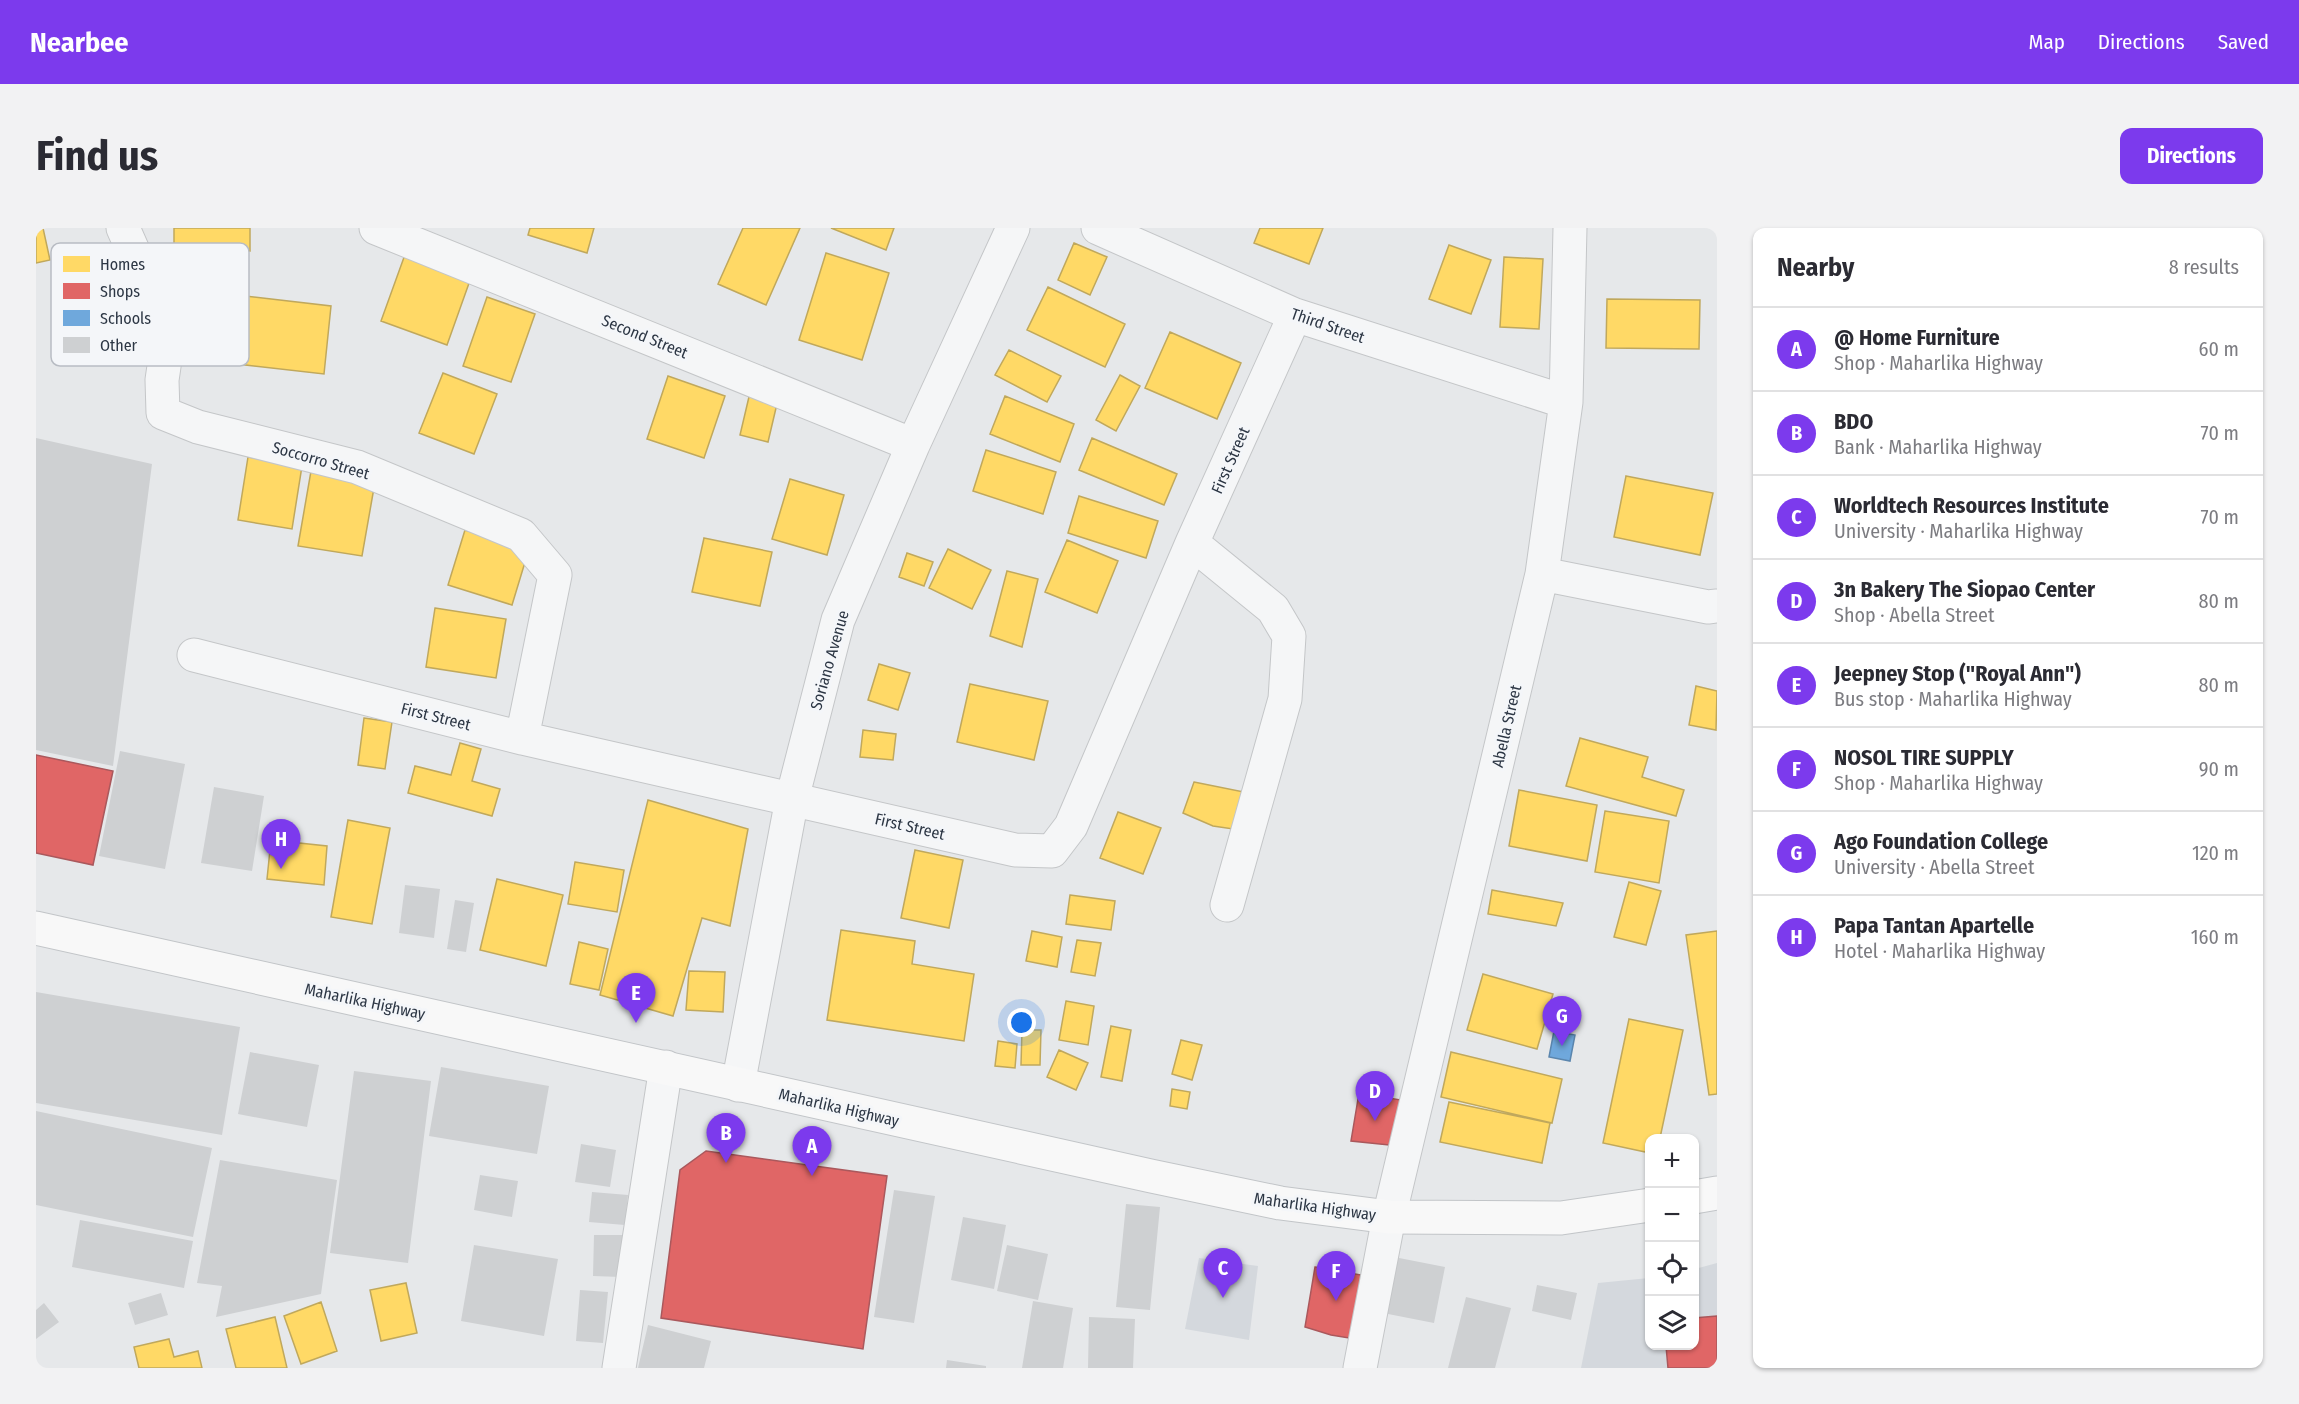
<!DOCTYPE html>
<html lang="en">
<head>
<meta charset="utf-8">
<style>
	body { margin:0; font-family:"Fira Sans Condensed",sans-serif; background:#f2f2f3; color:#2b2b33 }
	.controls { position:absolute; right:18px; bottom:18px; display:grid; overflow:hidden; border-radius:12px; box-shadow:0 2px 4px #0004 }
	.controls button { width:54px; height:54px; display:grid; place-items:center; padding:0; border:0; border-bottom:2px solid #e1e1e2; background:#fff; color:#2b2b33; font:30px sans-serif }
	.you { position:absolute; left:986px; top:795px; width:21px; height:21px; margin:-15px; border:4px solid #fff; border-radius:50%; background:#1a73e8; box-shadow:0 0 0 9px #1a73e833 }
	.badge { display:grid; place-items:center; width:39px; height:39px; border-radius:50%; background:#7c3aed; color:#fff; font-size:20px; font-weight:700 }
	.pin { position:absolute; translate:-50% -50px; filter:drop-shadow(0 2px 3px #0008) }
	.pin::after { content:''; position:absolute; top:32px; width:21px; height:18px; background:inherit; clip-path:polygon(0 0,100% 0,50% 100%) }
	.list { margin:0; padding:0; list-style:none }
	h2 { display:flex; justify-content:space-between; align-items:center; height:78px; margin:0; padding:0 24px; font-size:26px }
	h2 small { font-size:20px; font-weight:400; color:#7c7c81 }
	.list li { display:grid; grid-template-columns:39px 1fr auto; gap:18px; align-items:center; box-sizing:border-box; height:84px; padding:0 24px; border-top:2px solid #e1e1e2 }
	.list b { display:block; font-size:22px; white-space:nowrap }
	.list p { margin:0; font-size:20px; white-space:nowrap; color:#7c7c81 }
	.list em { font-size:20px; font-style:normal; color:#7c7c81 }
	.icon { flex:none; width:33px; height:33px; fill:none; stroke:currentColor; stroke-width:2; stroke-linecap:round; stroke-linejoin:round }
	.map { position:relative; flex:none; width:1681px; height:1140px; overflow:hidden; border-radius:12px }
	header { display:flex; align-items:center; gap:36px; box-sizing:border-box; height:84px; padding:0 30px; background:#7c3aed; color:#fff }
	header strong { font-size:28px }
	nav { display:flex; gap:33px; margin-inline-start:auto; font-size:21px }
	.intro { display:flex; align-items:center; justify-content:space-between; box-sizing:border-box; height:144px; padding:0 36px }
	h1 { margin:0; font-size:42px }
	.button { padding:15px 27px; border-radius:12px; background:#7c3aed; color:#fff; font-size:21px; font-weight:700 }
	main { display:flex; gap:36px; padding:0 36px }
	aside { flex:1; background:#fff; border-radius:12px; box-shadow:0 2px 4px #0004 }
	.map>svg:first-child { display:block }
</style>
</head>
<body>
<header>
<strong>Nearbee</strong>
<nav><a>Map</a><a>Directions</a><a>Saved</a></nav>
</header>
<div class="intro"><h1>Find us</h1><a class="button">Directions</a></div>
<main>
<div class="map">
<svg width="1681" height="1140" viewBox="0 0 1681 1140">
	<rect width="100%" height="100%" fill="#e6e8ea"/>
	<!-- built -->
	<path fill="#d4d8dd" d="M 1163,1030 L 1222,1038 L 1213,1112 L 1149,1101 Z
		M 1681,1035 L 1681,1140 L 1545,1140 L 1562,1055 L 1613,1050 L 1614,1118 L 1658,1118 L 1659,1041 Z"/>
	<!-- homes -->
	<path fill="#ffd966" stroke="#c0a85c" stroke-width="1.5" d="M 0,0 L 7,0 L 14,32 L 0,35 Z
		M 138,0 L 214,0 L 214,23 L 138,22 Z
		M 494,0 L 558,0 L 551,25 L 492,7 Z
		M 707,0 L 764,0 L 730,77 L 682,56 Z
		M 795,0 L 858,0 L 850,22 Z
		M 1224,0 L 1287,0 L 1273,36 L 1218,15 Z
		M 1038,15 L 1071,29 L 1054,67 L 1022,52 Z
		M 1413,17 L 1455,32 L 1435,86 L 1393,71 Z
		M 371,21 L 437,44 L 411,117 L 345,93 Z
		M 790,25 L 853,45 L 826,132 L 763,112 Z
		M 1468,29 L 1507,31 L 1503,101 L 1464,99 Z
		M 1012,59 L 1089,96 L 1069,139 L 991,102 Z
		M 209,68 L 295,78 L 288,146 L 201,136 Z
		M 451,69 L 499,86 L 475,154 L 427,138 Z
		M 1571,71 L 1664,72 L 1663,121 L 1570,120 Z
		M 1134,104 L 1205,135 L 1181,191 L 1109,160 Z
		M 973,122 L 1025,148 L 1011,174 L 959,147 Z
		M 407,145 L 461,166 L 438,226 L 383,205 Z
		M 1084,147 L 1104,158 L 1080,203 L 1060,192 Z
		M 632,148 L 689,168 L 668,230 L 611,211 Z
		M 716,156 L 744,163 L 732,214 L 704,207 Z
		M 969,168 L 1038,196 L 1024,234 L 954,206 Z
		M 1056,210 L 1141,246 L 1128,277 L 1043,242 Z
		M 950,222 L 1020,244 L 1007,286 L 937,263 Z
		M 212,229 L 266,238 L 256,301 L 202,292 Z
		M 275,243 L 339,254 L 326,328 L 262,318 Z
		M 1590,248 L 1677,265 L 1664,327 L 1578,309 Z
		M 754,251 L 808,267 L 791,327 L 736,311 Z
		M 1043,268 L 1122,293 L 1110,330 L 1032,305 Z
		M 429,302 L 493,321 L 476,377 L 412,357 Z
		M 668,310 L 736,324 L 724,378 L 656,364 Z
		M 1031,312 L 1082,333 L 1061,385 L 1009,364 Z
		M 912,321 L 955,342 L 936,381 L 893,360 Z
		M 871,325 L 897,334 L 888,358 L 863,349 Z
		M 971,343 L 1002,351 L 986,419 L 954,408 Z
		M 399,380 L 470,391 L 460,450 L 390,439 Z
		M 843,436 L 874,445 L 862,482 L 832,472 Z
		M 934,456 L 1012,473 L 998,532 L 921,514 Z
		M 1660,458 L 1681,463 L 1680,502 L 1653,497 Z
		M 328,490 L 356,494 L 349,541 L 322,537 Z
		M 827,502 L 860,506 L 857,532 L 824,529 Z
		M 1544,510 L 1612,529 L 1606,549 L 1648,562 L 1640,588 L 1530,558 Z
		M 424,515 L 445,521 L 436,553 L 464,561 L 456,588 L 372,565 L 379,538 L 415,547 Z
		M 1158,554 L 1208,564 L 1197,601 L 1177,598 L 1147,585 Z
		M 1483,562 L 1561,577 L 1551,633 L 1473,618 Z
		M 612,572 L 712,601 L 694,698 L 666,690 L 637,788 L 564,767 Z
		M 1569,583 L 1633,593 L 1623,655 L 1559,644 Z
		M 1082,584 L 1125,600 L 1107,646 L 1064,630 Z
		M 312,592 L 354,600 L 336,696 L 295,689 Z
		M 235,612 L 291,618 L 288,657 L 231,651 Z
		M 879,622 L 927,632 L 913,700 L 865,690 Z
		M 539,634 L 588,642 L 581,684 L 532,676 Z
		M 461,651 L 527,667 L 510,738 L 444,722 Z
		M 1593,654 L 1625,663 L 1610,717 L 1578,709 Z
		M 1456,662 L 1527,675 L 1520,698 L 1452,686 Z
		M 1034,667 L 1079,673 L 1075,702 L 1030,696 Z
		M 805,702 L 879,713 L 876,736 L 938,746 L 928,813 L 791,792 Z
		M 996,703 L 1026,709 L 1021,739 L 990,733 Z
		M 1681,703 L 1681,866 L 1673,867 L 1650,707 Z
		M 1041,712 L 1065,715 L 1059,748 L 1035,744 Z
		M 543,714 L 572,721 L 563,762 L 534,756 Z
		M 653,743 L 689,744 L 687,784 L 650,782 Z
		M 1447,746 L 1517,766 L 1501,821 L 1431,802 Z
		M 1030,773 L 1058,778 L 1052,817 L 1023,812 Z
		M 1593,791 L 1647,802 L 1624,910 L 1614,910 L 1614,925 L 1567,915 Z
		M 1075,798 L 1095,802 L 1086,853 L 1065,849 Z
		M 986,802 L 1005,802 L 1004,837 L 985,837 Z
		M 1145,812 L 1166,817 L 1156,852 L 1136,846 Z
		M 962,813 L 981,816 L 979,840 L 959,838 Z
		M 1023,822 L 1052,835 L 1040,862 L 1011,849 Z
		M 1415,824 L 1526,851 L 1516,895 L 1405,869 Z
		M 1136,861 L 1154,864 L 1151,881 L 1134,878 Z
		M 1413,874 L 1514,895 L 1506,935 L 1404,914 Z
		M 370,1055 L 381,1105 L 345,1113 L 334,1062 Z
		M 285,1074 L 301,1123 L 265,1136 L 248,1088 Z
		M 239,1089 L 251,1140 L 200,1140 L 190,1101 Z
		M 133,1111 L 138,1129 L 162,1123 L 166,1140 L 103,1140 L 98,1119 Z"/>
	<!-- shops -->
	<path fill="#e06666" stroke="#aa585c" stroke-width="1.5" d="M 0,527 L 77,543 L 57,637 L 0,625 Z
		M 1323,865 L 1365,872 L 1353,917 L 1315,913 Z
		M 670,923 L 851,948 L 827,1121 L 625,1090 L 644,942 Z
		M 1279,1039 L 1331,1048 L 1319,1111 L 1295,1107 L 1269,1099 Z
		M 1681,1088 L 1681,1140 L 1632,1140 L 1630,1118 L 1658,1118 L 1658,1090 Z"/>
	<!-- schools -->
	<path fill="#6fa8dc" stroke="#5b86ae" stroke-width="1.5" d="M 1518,803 L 1539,807 L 1534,833 L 1513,829 Z"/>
	<!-- building -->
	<path fill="#ced0d2" d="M 0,210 L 116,236 L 77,538 L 0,522 Z
		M 84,523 L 149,536 L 129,641 L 63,628 Z
		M 178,559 L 228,568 L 216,643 L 165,635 Z
		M 369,657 L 404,661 L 398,710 L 363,705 Z
		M 419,672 L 438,675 L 430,724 L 411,721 Z
		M 0,764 L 204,799 L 186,907 L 0,875 Z
		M 214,824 L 283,837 L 271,899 L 202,886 Z
		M 405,839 L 513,858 L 501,926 L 393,908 Z
		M 318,843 L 395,853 L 372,1035 L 294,1025 Z
		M 0,883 L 176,920 L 157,1009 L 0,977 Z
		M 545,916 L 580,922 L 574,959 L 539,954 Z
		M 184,932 L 301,952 L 285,1066 L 180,1089 L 186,1058 L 161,1055 Z
		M 444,947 L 482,953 L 476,989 L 438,982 Z
		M 858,962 L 899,968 L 878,1095 L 838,1089 Z
		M 556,964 L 592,967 L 589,997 L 553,994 Z
		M 1090,976 L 1124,979 L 1114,1082 L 1080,1079 Z
		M 927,989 L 970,997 L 958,1061 L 915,1052 Z
		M 44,992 L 157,1013 L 148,1060 L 36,1039 Z
		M 558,1007 L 587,1007 L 585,1049 L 557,1048 Z
		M 438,1017 L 522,1031 L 508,1108 L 425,1093 Z
		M 971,1017 L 1012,1026 L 1002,1072 L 961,1063 Z
		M 1358,1029 L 1409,1039 L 1398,1095 L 1347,1085 Z
		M 1501,1057 L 1541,1065 L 1535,1092 L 1496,1083 Z
		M 544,1062 L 572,1064 L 567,1115 L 540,1113 Z
		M 125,1065 L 132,1087 L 99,1097 L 92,1075 Z
		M 1430,1069 L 1475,1080 L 1459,1140 L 1412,1140 Z
		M 997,1073 L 1037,1080 L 1027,1140 L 986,1140 Z
		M 8,1075 L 23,1094 L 0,1111 L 0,1082 Z
		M 1053,1089 L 1099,1091 L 1097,1140 L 1052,1140 Z
		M 612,1097 L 675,1113 L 668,1140 L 602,1140 Z
		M 911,1132 L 950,1138 L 950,1140 L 910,1140 Z"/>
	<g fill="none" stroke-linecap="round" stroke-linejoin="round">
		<!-- minor casing -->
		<g stroke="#c4c6c8" stroke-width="35">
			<path id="minor" d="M 87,0 L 133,104 L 126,152 L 127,185 L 162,199 L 321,239 L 485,307 L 519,347 L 486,510
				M 340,0 L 877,217
				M 1062,0 L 1259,87 L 1530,174
				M 1156,315 L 1237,381 L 1253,408 L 1249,471 L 1191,677
				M 1506,346 L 1672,379 L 1681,378
				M 158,427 L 486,510 L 979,622 L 1016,623 L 1035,598 L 1156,315 L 1259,87
				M 702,857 L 756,571 L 802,392 L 877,217 L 977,0
				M 583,1140 L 630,839
				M 1324,1140 L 1353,989 L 1506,346 L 1530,174 L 1534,0"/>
		</g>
		<!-- major casing -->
		<g stroke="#c2c5c8" stroke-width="35">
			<path id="major" d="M 0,700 L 1115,948 L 1244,975 L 1353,989 L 1525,990 L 1614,977
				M 1658,969 L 1681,965"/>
		</g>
		<!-- minor -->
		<use href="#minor" stroke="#f5f6f7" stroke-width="33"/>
		<!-- major -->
		<use href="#major" stroke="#f8f8f8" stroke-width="33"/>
	</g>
	<g text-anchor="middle" stroke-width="6" stroke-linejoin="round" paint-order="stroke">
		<!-- street labels -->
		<g font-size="16" fill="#2c3644" stroke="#f4f6f9">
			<text transform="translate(1292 97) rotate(19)" y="6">Third Street</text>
			<text transform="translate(609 108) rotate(22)" y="6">Second Street</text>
			<text transform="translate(285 232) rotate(16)" y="6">Soccorro Street</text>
			<text transform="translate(1194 232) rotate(-66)" y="6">First Street</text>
			<text transform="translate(793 432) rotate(-74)" y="6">Soriano Avenue</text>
			<text transform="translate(400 488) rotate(14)" y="6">First Street</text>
			<text transform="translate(1470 498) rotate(-77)" y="6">Abella Street</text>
			<text transform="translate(874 598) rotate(13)" y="6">First Street</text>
			<text transform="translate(329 773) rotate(12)" y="6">Maharlika Highway</text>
			<text transform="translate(803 879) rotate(13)" y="6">Maharlika Highway</text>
			<text transform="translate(1279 978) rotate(8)" y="6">Maharlika Highway</text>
		</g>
	</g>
	<!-- legend -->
	<rect x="15" y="15" width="198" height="123" rx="9" fill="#f4f6f9" stroke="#b8bcc3" stroke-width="1.5"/>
	<rect x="27" y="28" width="27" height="16" fill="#ffd966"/>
	<rect x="27" y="55" width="27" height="16" fill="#e06666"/>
	<rect x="27" y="82" width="27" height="16" fill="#6fa8dc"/>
	<rect x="27" y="109" width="27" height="16" fill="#ced0d2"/>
	<g font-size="16" fill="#2c3644">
		<text x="64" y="42">Homes</text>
		<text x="64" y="69">Shops</text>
		<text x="64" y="96">Schools</text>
		<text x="64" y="123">Other</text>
	</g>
</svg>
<div class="controls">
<button>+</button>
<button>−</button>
<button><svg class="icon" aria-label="locate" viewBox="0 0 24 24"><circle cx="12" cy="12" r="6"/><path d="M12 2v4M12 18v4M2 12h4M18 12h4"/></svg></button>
<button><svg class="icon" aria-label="layers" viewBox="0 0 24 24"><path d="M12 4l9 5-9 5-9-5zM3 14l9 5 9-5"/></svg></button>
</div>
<div class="you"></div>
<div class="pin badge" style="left:776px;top:948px">A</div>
<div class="pin badge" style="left:690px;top:935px">B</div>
<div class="pin badge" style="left:1187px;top:1070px">C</div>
<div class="pin badge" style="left:1339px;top:893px">D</div>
<div class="pin badge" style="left:600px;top:795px">E</div>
<div class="pin badge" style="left:1300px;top:1073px">F</div>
<div class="pin badge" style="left:1526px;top:818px">G</div>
<div class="pin badge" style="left:245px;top:641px">H</div>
</div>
<aside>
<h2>Nearby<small>8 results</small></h2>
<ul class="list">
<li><span class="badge">A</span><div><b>@ Home Furniture</b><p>Shop · Maharlika Highway</p></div><em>60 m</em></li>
<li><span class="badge">B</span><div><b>BDO</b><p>Bank · Maharlika Highway</p></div><em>70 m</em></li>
<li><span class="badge">C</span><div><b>Worldtech Resources Institute</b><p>University · Maharlika Highway</p></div><em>70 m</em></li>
<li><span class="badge">D</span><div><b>3n Bakery The Siopao Center</b><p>Shop · Abella Street</p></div><em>80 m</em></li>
<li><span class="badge">E</span><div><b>Jeepney Stop (&quot;Royal Ann&quot;)</b><p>Bus stop · Maharlika Highway</p></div><em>80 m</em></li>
<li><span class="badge">F</span><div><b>NOSOL TIRE SUPPLY</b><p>Shop · Maharlika Highway</p></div><em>90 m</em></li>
<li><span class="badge">G</span><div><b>Ago Foundation College</b><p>University · Abella Street</p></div><em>120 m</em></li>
<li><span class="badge">H</span><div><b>Papa Tantan Apartelle</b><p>Hotel · Maharlika Highway</p></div><em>160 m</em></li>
</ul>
</aside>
</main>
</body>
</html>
